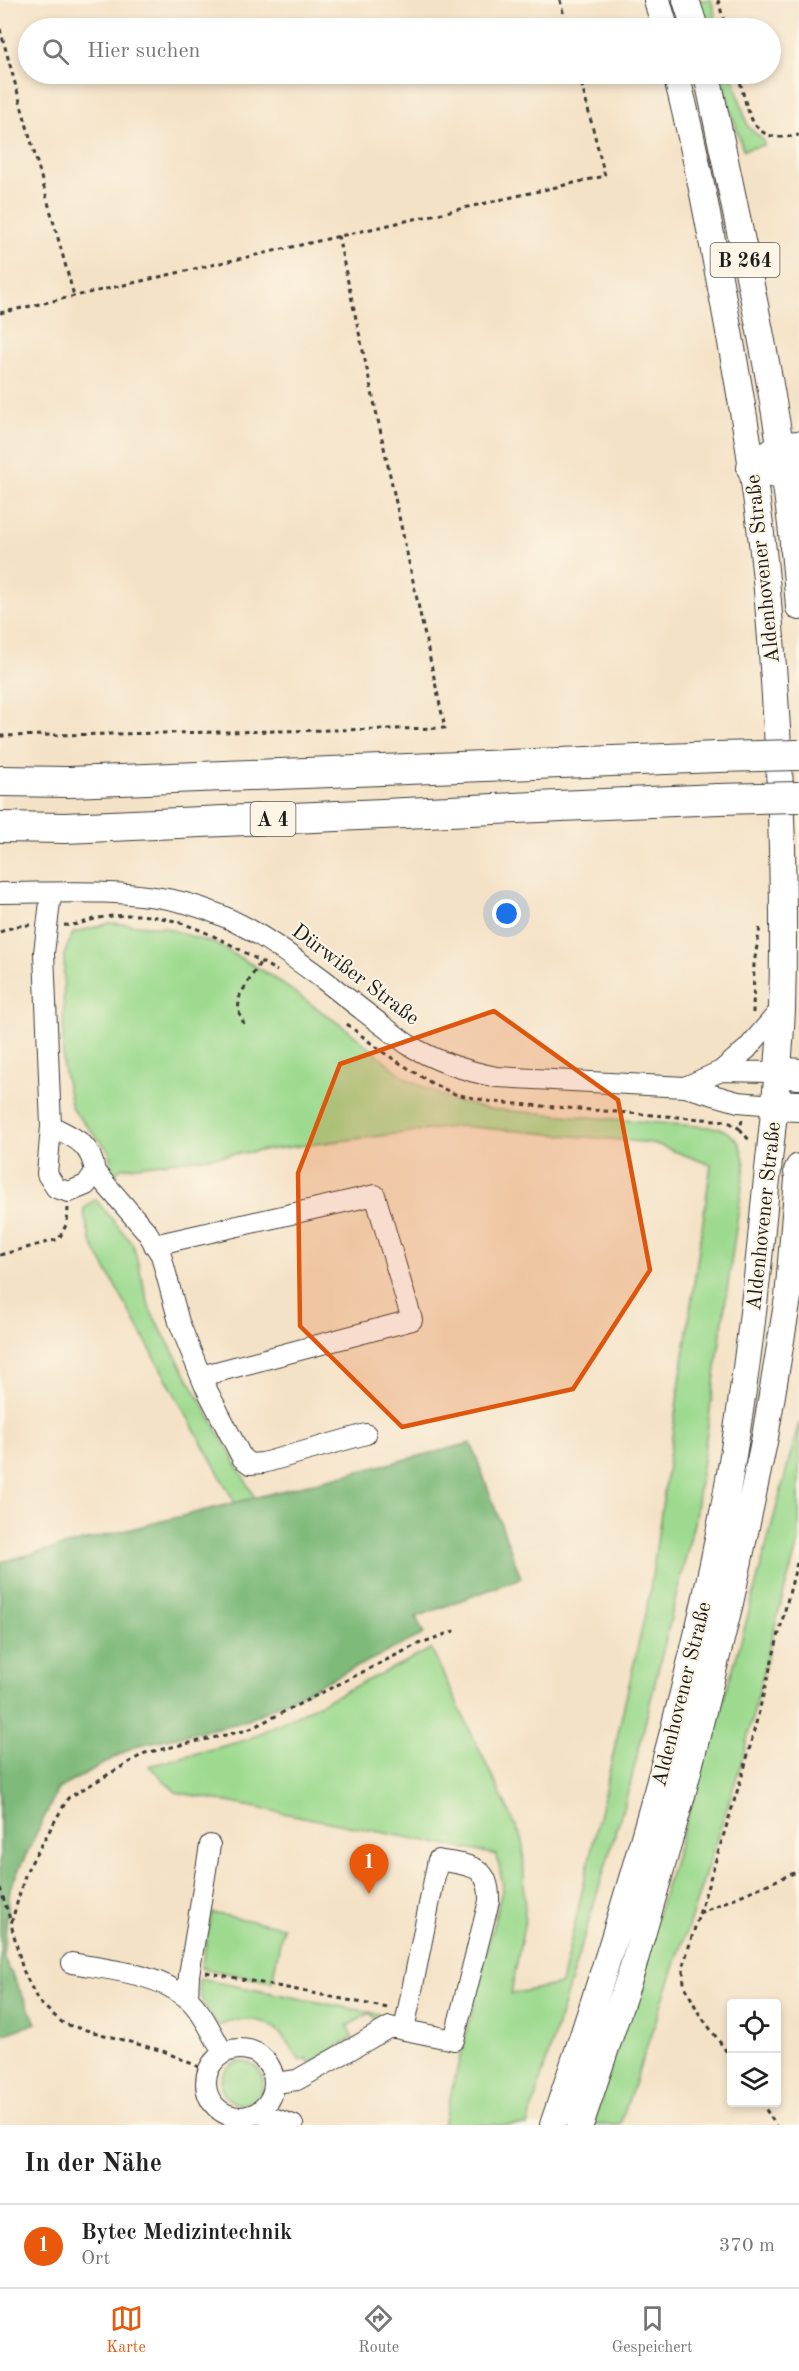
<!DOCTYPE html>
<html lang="de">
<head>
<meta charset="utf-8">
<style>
	body { margin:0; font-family:"Old Standard TT",serif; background:#f2f2f2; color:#222 }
	.controls { position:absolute; right:18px; bottom:18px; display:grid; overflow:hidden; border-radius:6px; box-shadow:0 3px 9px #0003 }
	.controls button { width:54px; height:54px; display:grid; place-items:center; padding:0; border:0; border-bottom:2px solid #e0e0e0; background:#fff; color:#222; font:30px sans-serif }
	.you { position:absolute; left:507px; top:914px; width:21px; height:21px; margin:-15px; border:4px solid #fff; border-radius:50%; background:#1a73e8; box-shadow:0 0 0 9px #1a73e833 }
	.badge { display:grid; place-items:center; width:39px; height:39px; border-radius:50%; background:#ea580c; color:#fff; font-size:20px; font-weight:700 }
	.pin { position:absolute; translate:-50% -50px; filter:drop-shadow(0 2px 3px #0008) }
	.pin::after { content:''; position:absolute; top:32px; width:21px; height:18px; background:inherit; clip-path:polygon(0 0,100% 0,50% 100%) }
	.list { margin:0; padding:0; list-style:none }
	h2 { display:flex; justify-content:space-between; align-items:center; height:78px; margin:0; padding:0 24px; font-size:26px }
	h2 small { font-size:20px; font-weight:400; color:#767676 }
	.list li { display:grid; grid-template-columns:39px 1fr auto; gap:18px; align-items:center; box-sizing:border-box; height:84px; padding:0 24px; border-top:2px solid #e0e0e0 }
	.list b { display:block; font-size:22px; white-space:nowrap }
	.list p { margin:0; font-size:20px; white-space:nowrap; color:#767676 }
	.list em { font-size:20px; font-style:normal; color:#767676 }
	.icon { flex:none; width:33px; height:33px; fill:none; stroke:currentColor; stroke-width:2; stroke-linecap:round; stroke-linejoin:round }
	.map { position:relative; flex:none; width:799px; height:2125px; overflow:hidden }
	.search { position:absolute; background:#fff; box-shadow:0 3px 9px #0003; left:18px; right:18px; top:18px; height:66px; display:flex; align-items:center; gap:15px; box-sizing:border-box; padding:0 21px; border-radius:33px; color:#767676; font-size:22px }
	.sheet { height:162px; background:#fff }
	nav { display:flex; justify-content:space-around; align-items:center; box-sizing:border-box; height:84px; border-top:2px solid #e0e0e0; background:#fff; font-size:16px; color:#767676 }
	nav a { display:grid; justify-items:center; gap:3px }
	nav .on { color:#ea580c }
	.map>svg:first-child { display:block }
</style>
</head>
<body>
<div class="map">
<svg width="799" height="2125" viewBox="0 0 799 2125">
	<rect width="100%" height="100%" fill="#fcf5e5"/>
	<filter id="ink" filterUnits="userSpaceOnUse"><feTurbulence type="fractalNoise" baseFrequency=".0167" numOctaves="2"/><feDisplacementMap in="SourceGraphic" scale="12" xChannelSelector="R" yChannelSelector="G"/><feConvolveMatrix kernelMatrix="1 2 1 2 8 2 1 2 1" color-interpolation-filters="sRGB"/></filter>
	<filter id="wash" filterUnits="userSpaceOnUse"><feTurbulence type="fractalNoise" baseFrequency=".008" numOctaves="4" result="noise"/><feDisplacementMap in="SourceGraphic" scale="24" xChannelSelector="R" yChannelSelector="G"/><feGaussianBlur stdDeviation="1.35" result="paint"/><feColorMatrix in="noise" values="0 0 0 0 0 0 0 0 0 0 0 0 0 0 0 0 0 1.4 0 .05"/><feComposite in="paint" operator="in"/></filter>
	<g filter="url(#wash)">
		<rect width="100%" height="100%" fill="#f4e2c6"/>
		<!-- green -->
		<path fill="#9dda8f" stroke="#5c7b56" stroke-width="1.5" d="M 698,0 L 711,0 L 719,28 L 706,28 Z
			M 720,74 L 732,74 L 748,127 L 763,140 L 764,145 L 743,150 Z
			M 110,923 L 163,927 L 218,945 L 268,974 L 348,1030 L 407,1079 L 451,1100 L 488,1109 L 720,1128 C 740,1139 741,1143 745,1165 L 694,1523 L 630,1785 L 527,2125 L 443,2125 L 503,1886 L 497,1855 L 176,1792 L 149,1766 L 246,1740 L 431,1649 L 523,1841 L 525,1920 L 511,1994 L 561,1984 L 649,1597 L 711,1165 L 653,1143 L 460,1126 L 121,1168 L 113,1176 L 109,1151 L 72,1109 L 63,1067 L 64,955 L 73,933 Z
			M 95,1199 L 133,1244 L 150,1310 L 255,1498 L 235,1503 L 91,1242 L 83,1210 Z
			M 799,1423 L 799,1540 L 777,1617 L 741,1764 L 693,1912 L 620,2125 L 593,2125 L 740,1645 Z
			M 212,1913 L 283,1927 L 272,1982 L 201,1968 Z
			M 199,1979 L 390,2016 L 378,2023 L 370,2013 L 347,2026 L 353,2038 L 310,2063 L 306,2058 L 300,2061 C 292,2050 283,2033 272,2026 C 257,2017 234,2019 219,2026 C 208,2012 196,1997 199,1979 Z
			M221 2083a21 21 0 1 1 42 0a21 21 0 1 1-42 0Z"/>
		<!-- forest -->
		<path fill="#7eba7a" stroke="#4d6b4b" stroke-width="1.5" d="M 471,1443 L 521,1578 L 416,1617 L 424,1634 L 243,1722 L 135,1746 L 58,1789 L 10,1888 L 3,1956 L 36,2023 L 0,2036 L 0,1562 Z"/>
	</g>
	<g filter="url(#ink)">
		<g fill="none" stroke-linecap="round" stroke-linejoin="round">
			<!-- minor casing -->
			<g stroke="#3c3a36" stroke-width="22">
				<path id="minor" d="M 0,893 C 55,893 114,889 168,899 C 231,911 274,943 324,980 C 352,1002 379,1023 407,1044 C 435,1061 465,1071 497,1077 L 685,1087 L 738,1102 L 774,1105
					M 51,893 L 44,953 L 51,1126 L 47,1174 L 56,1188 L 69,1192 L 86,1185 L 95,1172 C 91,1143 75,1138 51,1126
					M 721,1071 L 747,1049 L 782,1008
					M 685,1087 L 721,1071 L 777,1072
					M 95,1172 L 147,1232 L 161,1255 L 179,1322 L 204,1384 L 242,1458 L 250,1464 L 263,1463 L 366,1434
					M 154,1245 L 375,1195 L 412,1320 L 201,1376
					M 72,1963 C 110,1970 156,1973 187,1998 C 202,2010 214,2037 223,2053
					M 188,1999 L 189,1975 L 210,1845
					M206 2083a34 34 0 1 1 68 0a34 34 0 1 1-68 0Z
					M 275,2083 L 297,2080 L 390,2027 L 454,2040 L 489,1901 C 490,1863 468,1866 438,1860 L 404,2030
					M 258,2113 L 293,2125"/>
			</g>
			<!-- major casing -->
			<g stroke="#3c3a36" stroke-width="28">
				<path id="major" d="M 657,0 L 665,28
					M 686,0 L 695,28
					M 707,74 C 743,250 786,427 799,607
					M 553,2125 C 612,1953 665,1778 705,1601 C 734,1472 752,1339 764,1207 C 771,1141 779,1075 782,1009 C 786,869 779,729 767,590 C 758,492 741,396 723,299 C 709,223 695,148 676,74
					M 580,2125 L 632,1970 L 681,1799 L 730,1603 L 765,1437 L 788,1298 L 799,1167"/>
			</g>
			<!-- highway casing -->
			<g stroke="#3c3a36" stroke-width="32">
				<path id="highway" d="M 752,468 L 782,447 L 799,446
					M 752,468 L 785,475 L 799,473
					M 795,547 L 799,536
					M 0,781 L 69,782 L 718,757
					M 0,827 L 65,828 L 718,799
					M 777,1072 L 799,1074
					M 774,1105 L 799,1106
					M 799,1172 L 799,1171"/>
			</g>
			<!-- path -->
			<path stroke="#3c3a36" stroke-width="3" stroke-dasharray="4.5 4.5" stroke-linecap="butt" d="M 560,0 L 567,28
				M 718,0 L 726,28
				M 0,29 L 74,296
				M 738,74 C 749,112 749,146 799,135
				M 0,313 L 605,176 L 579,74
				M 0,736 L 445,728 L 338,236
				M 64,925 C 76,926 83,922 95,919 C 105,916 117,916 127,915 C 182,913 232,945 277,971
				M 0,932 L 16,926 L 30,925
				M 753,1013 L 754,964 L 760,927
				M 244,1024 L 238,1010 L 240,995 L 261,961
				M 347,1024 L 381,1051 L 433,1084 L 455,1094 L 493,1102 L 727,1121 L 740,1129
				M 742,1120 L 740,1129 L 749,1140
				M 0,1255 L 59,1239 L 67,1223 L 68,1208
				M 0,1888 L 11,1922
				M 699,1913 L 799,1871
				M 206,1972 L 388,2008
				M 732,2059 L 698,2012 L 684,1984 L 683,1966 L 745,1766 L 799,1555
				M 208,2071 L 163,2051 L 64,2024 L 38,2001 L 23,1970 L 11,1924 L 26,1872 L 68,1798 L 145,1753 L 248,1730 L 418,1644 L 457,1630
				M 761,2102 L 776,2125"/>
			<!-- minor -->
			<use href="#minor" stroke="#fff" stroke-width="20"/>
			<!-- major -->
			<use href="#major" stroke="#fff" stroke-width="26"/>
			<!-- highway -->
			<use href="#highway" stroke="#fff" stroke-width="30"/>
			<!-- highway-bridge casing -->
			<g stroke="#3c3a36" stroke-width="32" stroke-linecap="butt">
				<path id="highway-bridge" d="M 718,757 L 799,755
					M 718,799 L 799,797"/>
			</g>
			<!-- highway-bridge -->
			<use href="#highway-bridge" stroke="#fff" stroke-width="30"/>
		</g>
	</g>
	<!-- marked area -->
	<path fill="#de560d" fill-opacity="0.2" stroke="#de560d" stroke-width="4.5" stroke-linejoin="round" d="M 494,1011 L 618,1100 L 650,1270 L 573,1389 L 402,1427 L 300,1326 L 298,1173 L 340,1064 Z"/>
	<g text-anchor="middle" stroke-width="4.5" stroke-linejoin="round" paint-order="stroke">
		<!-- shield labels -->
		<g fill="#fcf5e5" stroke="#5f5d58" stroke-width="1.5">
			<rect x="710.5" y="243" width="69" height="34" rx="4.5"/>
			<rect x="250.5" y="802" width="45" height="34" rx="4.5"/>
		</g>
		<g font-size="20" font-weight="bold" fill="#1c1c1c">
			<text x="745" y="267">B 264</text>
			<text x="273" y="826">A 4</text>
		</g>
		<!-- street labels -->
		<g font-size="21" fill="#1c1c1c" stroke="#fcf5e5">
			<text transform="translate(762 569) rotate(-96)" y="7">Aldenhovener Straße</text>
			<text transform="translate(356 974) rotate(37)" y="7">Dürwißer Straße</text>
			<text transform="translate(763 1216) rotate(-84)" y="7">Aldenhovener Straße</text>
			<text transform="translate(681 1694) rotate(-76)" y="7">Aldenhovener Straße</text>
		</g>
	</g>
</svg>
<div class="controls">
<button><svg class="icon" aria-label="locate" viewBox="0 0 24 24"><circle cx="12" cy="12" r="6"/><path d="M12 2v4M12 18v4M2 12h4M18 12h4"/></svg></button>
<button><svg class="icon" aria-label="layers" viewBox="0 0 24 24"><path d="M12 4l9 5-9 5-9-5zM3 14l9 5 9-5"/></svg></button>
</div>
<div class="you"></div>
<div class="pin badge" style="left:369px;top:1894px">1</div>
<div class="search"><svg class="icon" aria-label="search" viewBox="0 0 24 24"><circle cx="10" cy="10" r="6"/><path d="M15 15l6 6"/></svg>Hier suchen</div>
</div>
<section class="sheet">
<h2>In der Nähe<small></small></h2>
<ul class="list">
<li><span class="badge">1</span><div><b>Bytec Medizintechnik</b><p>Ort</p></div><em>370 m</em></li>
</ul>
</section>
<nav>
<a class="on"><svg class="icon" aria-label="map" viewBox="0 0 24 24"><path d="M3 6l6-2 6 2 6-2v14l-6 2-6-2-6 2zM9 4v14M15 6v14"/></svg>Karte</a>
<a><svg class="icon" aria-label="directions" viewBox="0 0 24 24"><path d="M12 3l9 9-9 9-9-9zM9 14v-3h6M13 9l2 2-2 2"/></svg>Route</a>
<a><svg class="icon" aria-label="saved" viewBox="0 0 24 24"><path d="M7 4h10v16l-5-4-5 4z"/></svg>Gespeichert</a>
</nav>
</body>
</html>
